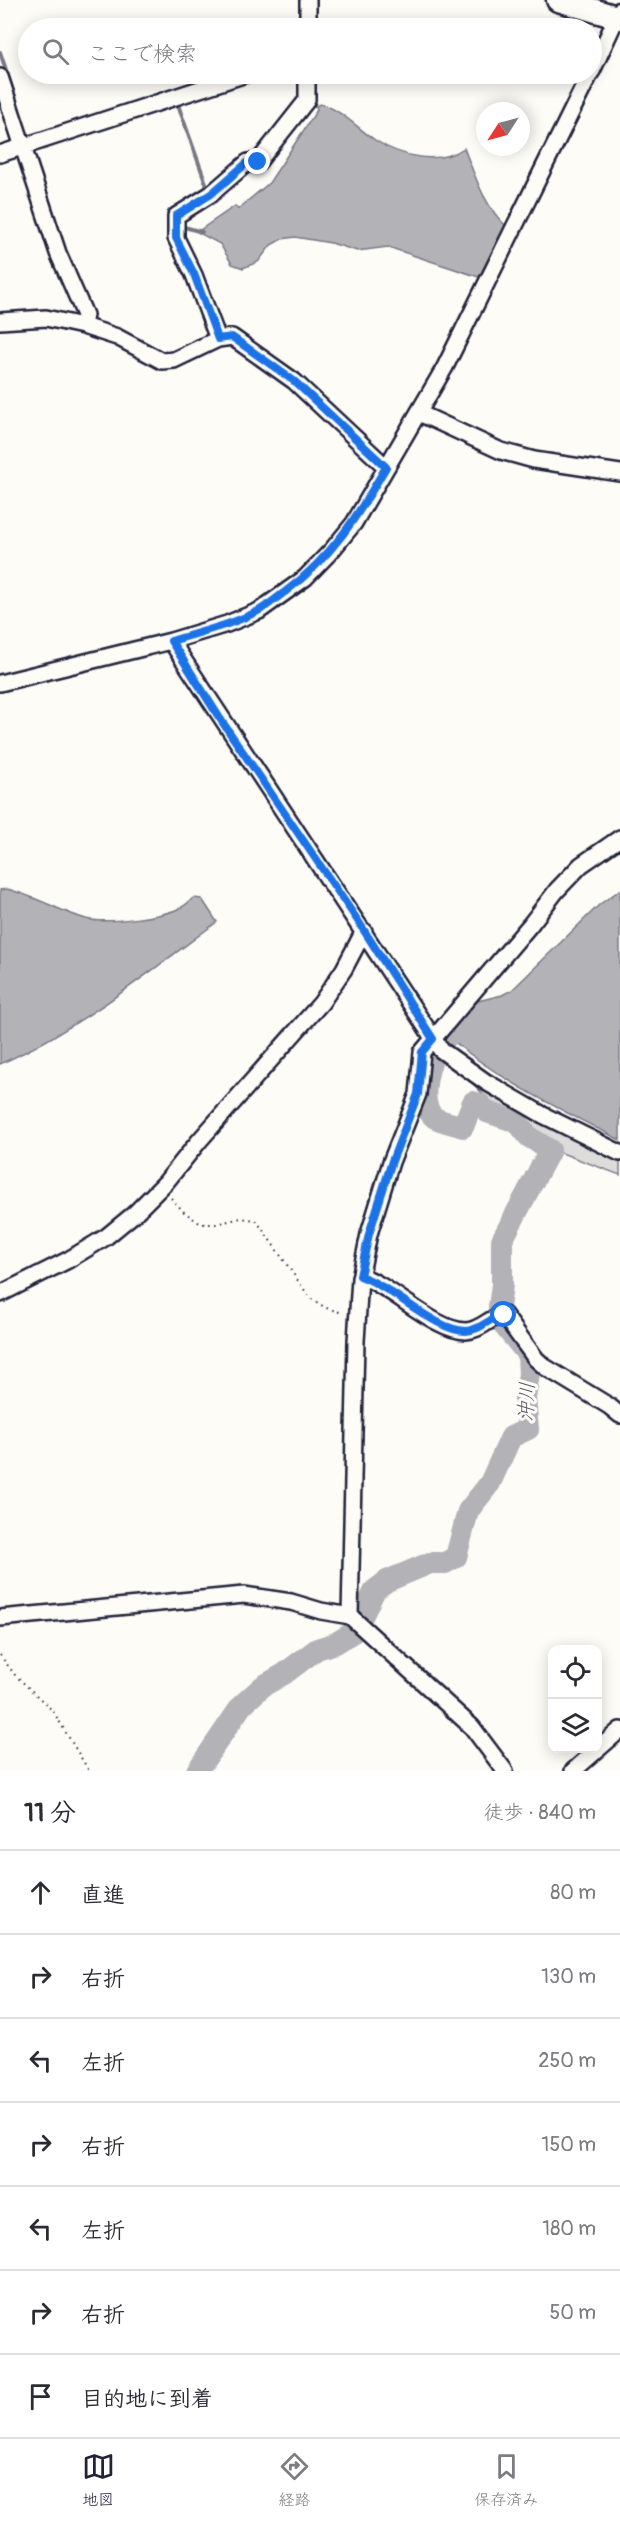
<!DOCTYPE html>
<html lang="ja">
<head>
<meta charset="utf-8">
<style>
	body { margin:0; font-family:Pangolin,"Klee One",sans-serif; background:#f7f7f7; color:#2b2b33 }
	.controls { position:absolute; right:18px; bottom:18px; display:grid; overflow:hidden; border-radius:12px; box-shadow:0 3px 15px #0003 }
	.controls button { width:54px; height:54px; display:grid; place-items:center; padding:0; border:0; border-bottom:2px solid #e1e1e2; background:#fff; color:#2b2b33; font:30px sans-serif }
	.compass { position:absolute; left:476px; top:102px; width:54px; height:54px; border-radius:50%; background:#fff; box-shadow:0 3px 15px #0003; rotate:234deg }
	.stop { position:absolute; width:18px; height:18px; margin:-14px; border:4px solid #1a73e8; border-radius:50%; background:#fff }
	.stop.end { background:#1a73e8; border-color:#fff; box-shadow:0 2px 6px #0008 }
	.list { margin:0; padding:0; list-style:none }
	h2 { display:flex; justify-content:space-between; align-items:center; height:78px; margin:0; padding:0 24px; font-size:26px }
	h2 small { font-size:20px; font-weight:400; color:#7c7c81 }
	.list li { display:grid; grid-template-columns:39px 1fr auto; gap:18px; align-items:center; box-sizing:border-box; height:84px; padding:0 24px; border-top:2px solid #e1e1e2 }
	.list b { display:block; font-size:22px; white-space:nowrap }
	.list em { font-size:20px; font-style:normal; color:#7c7c81 }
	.icon { flex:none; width:33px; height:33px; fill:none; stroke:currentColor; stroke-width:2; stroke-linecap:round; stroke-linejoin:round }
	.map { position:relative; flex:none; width:620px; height:1771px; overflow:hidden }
	.search { position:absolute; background:#fff; box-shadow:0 3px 15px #0003; left:18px; right:18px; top:18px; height:66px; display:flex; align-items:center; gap:15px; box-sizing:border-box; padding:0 21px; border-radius:33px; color:#7c7c81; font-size:22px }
	.sheet { height:666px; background:#fff }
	nav { display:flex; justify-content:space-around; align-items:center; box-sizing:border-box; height:84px; border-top:2px solid #e1e1e2; background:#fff; font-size:16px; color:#7c7c81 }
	nav a { display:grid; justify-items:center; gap:3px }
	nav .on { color:#22223b }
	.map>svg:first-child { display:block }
</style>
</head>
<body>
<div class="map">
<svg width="620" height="1771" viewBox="0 0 620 1771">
	<rect width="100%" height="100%" fill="#fdfcf7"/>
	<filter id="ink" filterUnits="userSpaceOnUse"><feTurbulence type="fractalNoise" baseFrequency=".0167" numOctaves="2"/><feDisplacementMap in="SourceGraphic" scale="12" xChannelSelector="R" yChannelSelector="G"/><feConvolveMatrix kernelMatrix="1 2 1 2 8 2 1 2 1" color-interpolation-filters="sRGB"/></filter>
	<g filter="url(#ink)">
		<!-- green -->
		<path fill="#dddcdb" stroke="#807f8b" stroke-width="1.5" d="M 458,1069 L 620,1160 L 620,1175 L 559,1152 L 530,1134 L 519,1120 L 498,1113 L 488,1099 Z"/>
		<!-- water -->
		<path fill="#b2b2b7" stroke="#787885" stroke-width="1.5" d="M 320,104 C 341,109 357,128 375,140 C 399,156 438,166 464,148 C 475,176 484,206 507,227 L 482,278 L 388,247 L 357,251 L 331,243 L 295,237 L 282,239 L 271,245 L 258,262 L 243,268 L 232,264 L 220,244 L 199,233 L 200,230 L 235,206 L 238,209 L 269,183 L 317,110 L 316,106 Z
			M 7,889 C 35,896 59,911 86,919 C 105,924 165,917 182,907 C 186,905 190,901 193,898 L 202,899 L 217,922 C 148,973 79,1029 0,1064 L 0,890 Z
			M 620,890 L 620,1140 C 562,1110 502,1082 452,1040 L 462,1027 L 454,1020 L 470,1003 L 502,995 L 512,990 L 600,904 Z"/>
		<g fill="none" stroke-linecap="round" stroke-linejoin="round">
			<!-- stream -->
			<path stroke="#787885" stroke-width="4" d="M 0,52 L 18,106
				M 177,102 L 208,189
				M 181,226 L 202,232"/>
			<!-- river -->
			<path stroke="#b2b2b7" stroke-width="22" d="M 445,1039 L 454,1030 L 490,1033
				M 197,1771 L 242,1705 L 263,1686 L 284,1674 L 317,1649 L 336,1643 L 355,1631 L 375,1590 L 387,1581 L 430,1563 L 445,1563 L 456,1557 L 468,1511 L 490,1483 L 511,1437 L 528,1429 L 525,1398 L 529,1374 L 528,1355 L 501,1322 L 499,1307 L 502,1285 L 502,1240 L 550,1150 L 529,1137 L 517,1122 L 487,1112 L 480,1104 L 473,1102 L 463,1127 C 455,1124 443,1122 435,1118 C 418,1106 427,1069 435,1053"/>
			<!-- minor casing -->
			<g stroke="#22223b" stroke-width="20">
				<path id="minor" d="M 308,0 L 308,28
					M 592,71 L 620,10
					M 0,77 L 58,253 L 85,315 L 83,326
					M 0,154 L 246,74
					M 0,321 L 46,318 L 83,326 L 117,337 L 162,361 L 174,360 L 218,339 L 232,337 L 294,381 L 386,467
					M 218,339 L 194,275 L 176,238 L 176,216 L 211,194 L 248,162 L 254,164 L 258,162 L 307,100 L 307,74
					M 419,413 L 501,451 L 534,460 L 620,473
					M 171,641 L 441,1050 L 486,1082 L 543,1115 L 620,1153
					M 0,683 L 171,641 L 227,624 L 259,611 L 305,578 L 332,550 L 354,523 L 445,367 L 590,74
					M 361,1276 C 393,1287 435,1331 466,1331 C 482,1330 489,1317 504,1315 L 536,1359 L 545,1367 L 609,1406 L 620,1415
					M 0,1294 L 68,1260 L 106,1237 L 134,1214 L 166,1182 L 199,1141 L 321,1003 L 344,969 L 364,931
					M 350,1616 L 356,1341 L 360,1278 L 369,1234 L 391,1162 L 418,1094 L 422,1052 L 530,925 L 557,890 L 581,865 L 620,838
					M 0,1618 L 244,1595 L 291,1602 L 321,1611 L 350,1616 L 472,1727 L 505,1771
					M 573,1771 L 620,1730"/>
			</g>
			<!-- highway casing -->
			<g stroke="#22223b" stroke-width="27">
				<path id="highway" d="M 558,0 L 620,18"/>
			</g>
			<!-- path -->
			<path stroke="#22223b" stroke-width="2" stroke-dasharray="1.5 4.5" stroke-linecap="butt" d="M 171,1198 L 184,1212 L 201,1224 L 216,1224 L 241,1218 L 256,1220 L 310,1298 L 326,1308 L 343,1313
				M 0,1655 L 15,1675 L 53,1711 L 89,1771"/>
			<!-- minor -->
			<use href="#minor" stroke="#fdfcf7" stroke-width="15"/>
			<!-- highway -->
			<use href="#highway" stroke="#fdfcf7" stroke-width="22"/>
		</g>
	</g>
	<g fill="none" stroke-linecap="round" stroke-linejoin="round" filter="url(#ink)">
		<!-- route -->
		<path stroke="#1a73e8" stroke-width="8" d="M 258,162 L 254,164 L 248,162 L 211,194 L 176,216 L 176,238 L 194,274 L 218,339 L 232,337 L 294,381 L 386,467 C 357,517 332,557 285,592 C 276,598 268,606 258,611 C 232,625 200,632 171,641 L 219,717 L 358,921 L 433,1039 L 422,1052 L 418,1094 L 392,1161 L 369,1234 L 360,1276 C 393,1287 435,1331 466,1331 C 482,1330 489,1317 504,1315"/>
	</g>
	<g text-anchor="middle" stroke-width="6" stroke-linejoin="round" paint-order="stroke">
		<!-- water labels -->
		<g font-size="20" font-style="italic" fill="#545466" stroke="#fdfcf7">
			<text transform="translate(526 1402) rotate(-87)" y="7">沖川</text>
		</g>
	</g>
</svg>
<div class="controls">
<button><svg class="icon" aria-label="locate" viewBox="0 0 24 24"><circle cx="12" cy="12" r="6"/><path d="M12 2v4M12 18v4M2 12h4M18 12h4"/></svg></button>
<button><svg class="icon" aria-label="layers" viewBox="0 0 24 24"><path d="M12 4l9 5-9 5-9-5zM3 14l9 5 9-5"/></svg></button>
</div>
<svg class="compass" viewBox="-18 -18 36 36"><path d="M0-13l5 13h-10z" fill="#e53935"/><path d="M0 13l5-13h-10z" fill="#7c7c81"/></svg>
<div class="stop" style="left:504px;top:1315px"></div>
<div class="stop end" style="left:258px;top:162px"></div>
<div class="search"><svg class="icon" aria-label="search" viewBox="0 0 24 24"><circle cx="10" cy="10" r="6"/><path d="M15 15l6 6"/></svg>ここで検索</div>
</div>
<section class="sheet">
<h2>11 分<small>徒歩 · 840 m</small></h2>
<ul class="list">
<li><svg class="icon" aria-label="ahead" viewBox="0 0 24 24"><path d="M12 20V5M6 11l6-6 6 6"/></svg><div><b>直進</b></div><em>80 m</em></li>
<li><svg class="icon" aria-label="right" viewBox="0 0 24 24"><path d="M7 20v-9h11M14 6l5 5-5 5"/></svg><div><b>右折</b></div><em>130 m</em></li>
<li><svg class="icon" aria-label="left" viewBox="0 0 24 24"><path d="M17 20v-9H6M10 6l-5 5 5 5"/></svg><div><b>左折</b></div><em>250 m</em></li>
<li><svg class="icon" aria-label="right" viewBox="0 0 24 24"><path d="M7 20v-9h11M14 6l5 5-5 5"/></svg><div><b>右折</b></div><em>150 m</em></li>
<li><svg class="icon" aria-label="left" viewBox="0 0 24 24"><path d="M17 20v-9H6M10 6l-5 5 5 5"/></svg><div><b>左折</b></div><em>180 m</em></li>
<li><svg class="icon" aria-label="right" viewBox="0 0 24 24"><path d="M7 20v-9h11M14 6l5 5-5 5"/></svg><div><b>右折</b></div><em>50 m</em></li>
<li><svg class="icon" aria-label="arrive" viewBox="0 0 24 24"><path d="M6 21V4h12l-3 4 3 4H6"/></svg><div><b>目的地に到着</b></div></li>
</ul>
</section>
<nav>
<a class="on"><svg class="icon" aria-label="map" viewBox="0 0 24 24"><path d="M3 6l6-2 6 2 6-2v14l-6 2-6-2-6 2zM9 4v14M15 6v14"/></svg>地図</a>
<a><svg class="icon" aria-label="directions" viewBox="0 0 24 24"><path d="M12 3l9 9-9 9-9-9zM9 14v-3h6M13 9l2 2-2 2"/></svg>経路</a>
<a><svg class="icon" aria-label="saved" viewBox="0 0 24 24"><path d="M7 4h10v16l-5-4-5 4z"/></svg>保存済み</a>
</nav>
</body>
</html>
